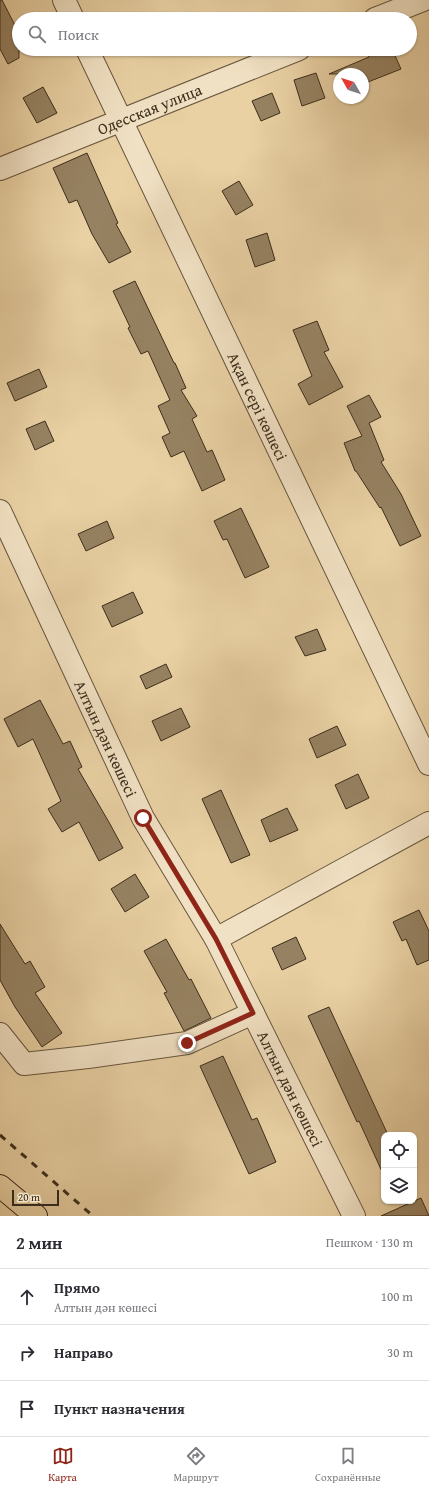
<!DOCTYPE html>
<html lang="ru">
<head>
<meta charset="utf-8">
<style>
	body { margin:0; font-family:"Gentium Book Plus",serif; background:#f7f7f7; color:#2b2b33 }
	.controls { position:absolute; right:12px; bottom:12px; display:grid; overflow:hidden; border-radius:8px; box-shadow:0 1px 3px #0004 }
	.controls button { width:36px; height:36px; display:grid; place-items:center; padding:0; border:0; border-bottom:1px solid #e1e1e2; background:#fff; color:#2b2b33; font:20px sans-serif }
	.compass { position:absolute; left:333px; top:68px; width:36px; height:36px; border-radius:50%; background:#fff; box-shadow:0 1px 3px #0004; rotate:309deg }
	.scale { position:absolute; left:12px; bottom:10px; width:47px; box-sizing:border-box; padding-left:4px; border:2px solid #3c2d1b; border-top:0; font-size:11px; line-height:14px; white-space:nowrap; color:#3c2d1b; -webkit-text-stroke:3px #f1e1c4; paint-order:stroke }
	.stop { position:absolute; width:12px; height:12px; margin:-9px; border:3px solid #8f2418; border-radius:50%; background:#fff }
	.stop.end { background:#8f2418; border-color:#fff; box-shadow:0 1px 4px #0008 }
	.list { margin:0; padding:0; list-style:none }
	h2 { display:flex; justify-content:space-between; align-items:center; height:52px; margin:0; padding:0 16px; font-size:17px }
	h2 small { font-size:13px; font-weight:400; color:#7c7c81 }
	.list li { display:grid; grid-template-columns:26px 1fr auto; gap:12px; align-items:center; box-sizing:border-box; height:56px; padding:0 16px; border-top:1px solid #e1e1e2 }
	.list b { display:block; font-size:15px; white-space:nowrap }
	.list p { margin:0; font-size:13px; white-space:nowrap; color:#7c7c81 }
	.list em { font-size:13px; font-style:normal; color:#7c7c81 }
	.icon { flex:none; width:22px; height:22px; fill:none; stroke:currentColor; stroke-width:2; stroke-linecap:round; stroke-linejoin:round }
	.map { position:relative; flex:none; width:429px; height:1216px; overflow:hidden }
	.search { position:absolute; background:#fff; box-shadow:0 1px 3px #0004; left:12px; right:12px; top:12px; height:44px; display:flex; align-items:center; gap:10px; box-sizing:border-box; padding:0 14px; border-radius:22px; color:#7c7c81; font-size:15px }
	.sheet { height:220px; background:#fff }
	nav { display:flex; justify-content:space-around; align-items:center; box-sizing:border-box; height:56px; border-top:1px solid #e1e1e2; background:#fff; font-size:11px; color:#7c7c81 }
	nav a { display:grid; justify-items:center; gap:2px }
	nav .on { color:#8f2418 }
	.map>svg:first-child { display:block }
</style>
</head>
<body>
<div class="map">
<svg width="429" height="1216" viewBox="0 0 429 1216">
	<rect width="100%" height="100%" fill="#e9d1a4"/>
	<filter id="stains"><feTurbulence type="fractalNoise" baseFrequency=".005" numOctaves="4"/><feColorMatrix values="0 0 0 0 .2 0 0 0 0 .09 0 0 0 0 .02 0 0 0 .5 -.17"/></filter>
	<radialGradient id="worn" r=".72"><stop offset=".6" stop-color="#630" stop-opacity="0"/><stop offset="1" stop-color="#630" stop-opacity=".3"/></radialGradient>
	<!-- building -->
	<path fill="#968262" stroke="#3c2d1b" d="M 0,0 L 2,0 L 19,33 L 19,58 L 8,64 L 0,49 Z
		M 383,49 L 392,49 L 401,69 L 363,84 L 363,74 L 329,74 L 369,57 L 368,55 Z
		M 316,73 L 325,98 L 302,106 L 294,80 Z
		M 43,87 L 57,113 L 37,123 L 23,98 Z
		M 272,93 L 280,113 L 261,121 L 252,101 Z
		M 87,153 L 118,223 L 116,224 L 131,252 L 109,263 L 92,234 L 77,200 L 69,203 L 53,168 Z
		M 239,181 L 253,205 L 236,215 L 222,191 Z
		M 267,233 L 275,260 L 255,267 L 246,240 Z
		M 135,281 L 174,363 L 175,363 L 186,388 L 181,390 L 197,416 L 192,419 L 207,452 L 212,450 L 225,480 L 202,491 L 184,451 L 171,457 L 162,437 L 170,433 L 158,406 L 170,400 L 148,351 L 141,354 L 128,328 L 130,327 L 113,291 Z
		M 317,321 L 329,350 L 324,352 L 343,387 L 309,405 L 298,384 L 312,376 L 293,330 Z
		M 39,369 L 47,387 L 15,401 L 7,383 Z
		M 369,395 L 381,417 L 369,423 L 384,460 L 381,462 L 401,494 L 421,536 L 400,546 L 381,507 L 380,508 L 356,471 L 355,471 L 344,443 L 362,436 L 347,406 Z
		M 45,421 L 54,441 L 35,450 L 26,429 Z
		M 241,508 L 269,567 L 245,578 L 227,539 L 223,540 L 214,521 Z
		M 107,521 L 114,538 L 86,551 L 78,534 Z
		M 133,592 L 143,613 L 112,627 L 102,606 Z
		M 317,629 L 326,650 L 305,656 L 295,637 Z
		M 166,664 L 172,677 L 146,689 L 140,676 Z
		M 40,700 L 63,744 L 70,741 L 82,767 L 78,769 L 110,824 L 123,848 L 99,861 L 79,822 L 62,832 L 48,809 L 61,801 L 33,739 L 18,747 L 4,719 Z
		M 181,708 L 190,727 L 161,741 L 152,721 Z
		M 337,726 L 346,745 L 317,758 L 309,739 Z
		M 358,774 L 369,798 L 346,809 L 335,785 Z
		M 221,790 L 250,855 L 231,863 L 202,799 Z
		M 287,808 L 298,830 L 270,842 L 261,820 Z
		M 135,874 L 149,897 L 125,912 L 111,889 Z
		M 419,910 L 429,931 L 429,960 L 417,965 L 406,939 L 402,941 L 393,922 Z
		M 0,924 L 25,964 L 30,961 L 45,987 L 35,993 L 62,1033 L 42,1047 L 15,1007 L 0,980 Z
		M 296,937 L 306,959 L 282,970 L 272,948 Z
		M 166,939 L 189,980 L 191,979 L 211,1018 L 184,1031 L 164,993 L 167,992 L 144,951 Z
		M 329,1007 L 388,1135 L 384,1135 L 384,1176 L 359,1121 L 357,1122 L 308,1016 Z
		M 223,1056 L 252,1120 L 257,1118 L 276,1162 L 249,1174 L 200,1066 Z
		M 421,1198 L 429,1216 L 381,1216 Z"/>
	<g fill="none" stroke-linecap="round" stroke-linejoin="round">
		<!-- minor casing -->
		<g stroke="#67563d" stroke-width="24">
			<g id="minor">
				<path d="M 64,0 L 73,19"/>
				<path d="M 375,19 L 423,0"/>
				<path id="s1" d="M 87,49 L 429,764"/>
				<path id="s2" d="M 0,169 L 299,49"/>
				<path id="s3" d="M 0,511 L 143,818 L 216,939 L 354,1216"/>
				<path d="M 216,939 L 429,823"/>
				<path d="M 0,1034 L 24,1064 L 88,1057 L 187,1043 L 253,1013"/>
			</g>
		</g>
		<!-- major casing -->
		<g stroke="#3c2d1b" stroke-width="24">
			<path id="major" d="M 0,1186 L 36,1216"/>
		</g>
		<!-- minor -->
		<use href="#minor" stroke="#f1e1c4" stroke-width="22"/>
		<!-- major -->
		<use href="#major" stroke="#e9d1a4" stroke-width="22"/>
		<!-- rail -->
		<path stroke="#3c2d1b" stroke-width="3" stroke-dasharray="7 7" stroke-linecap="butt" d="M 0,1135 L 93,1216"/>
	</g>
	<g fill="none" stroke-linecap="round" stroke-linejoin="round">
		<!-- route -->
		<path stroke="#8f2418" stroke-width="5" d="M 143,818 L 216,939 L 253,1013 L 187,1043"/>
	</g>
	<g text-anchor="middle" stroke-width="3" stroke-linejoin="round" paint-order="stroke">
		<!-- street labels -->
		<g font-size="16" fill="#3c2d1b" stroke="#f1e1c4">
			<text dy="6" stroke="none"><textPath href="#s2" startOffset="161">Одесская улица</textPath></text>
			<text dy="6" stroke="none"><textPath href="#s1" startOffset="396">Ақан сері көшесі</textPath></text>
			<text dy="6" stroke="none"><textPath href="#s3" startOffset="251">Алтын дән көшесі</textPath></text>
			<text dy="6" stroke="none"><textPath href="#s3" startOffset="647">Алтын дән көшесі</textPath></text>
		</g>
	</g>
	<rect width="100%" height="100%" filter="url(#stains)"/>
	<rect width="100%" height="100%" fill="url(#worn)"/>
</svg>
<div class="controls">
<button><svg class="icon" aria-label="locate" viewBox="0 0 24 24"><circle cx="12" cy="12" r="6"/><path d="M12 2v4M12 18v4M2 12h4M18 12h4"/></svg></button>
<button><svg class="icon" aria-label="layers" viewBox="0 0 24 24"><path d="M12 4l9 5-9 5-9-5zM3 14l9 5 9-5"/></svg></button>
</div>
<svg class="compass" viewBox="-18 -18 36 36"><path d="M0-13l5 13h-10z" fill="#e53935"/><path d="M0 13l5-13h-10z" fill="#7c7c81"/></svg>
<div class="scale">20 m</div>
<div class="stop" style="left:143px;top:818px"></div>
<div class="stop end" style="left:187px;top:1043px"></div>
<div class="search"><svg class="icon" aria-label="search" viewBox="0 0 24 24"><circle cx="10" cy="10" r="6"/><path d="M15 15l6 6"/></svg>Поиск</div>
</div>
<section class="sheet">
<h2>2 мин<small>Пешком · 130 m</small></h2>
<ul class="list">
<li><svg class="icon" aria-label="ahead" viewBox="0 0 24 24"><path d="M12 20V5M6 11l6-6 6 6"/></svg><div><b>Прямо</b><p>Алтын дән көшесі</p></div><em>100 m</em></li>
<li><svg class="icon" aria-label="right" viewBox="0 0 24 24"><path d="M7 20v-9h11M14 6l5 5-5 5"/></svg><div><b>Направо</b></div><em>30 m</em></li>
<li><svg class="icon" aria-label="arrive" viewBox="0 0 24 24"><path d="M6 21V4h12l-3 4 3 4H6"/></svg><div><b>Пункт назначения</b></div></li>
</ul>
</section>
<nav>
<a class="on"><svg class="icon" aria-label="map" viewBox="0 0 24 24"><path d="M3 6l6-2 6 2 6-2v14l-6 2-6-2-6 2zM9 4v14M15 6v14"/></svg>Карта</a>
<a><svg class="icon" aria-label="directions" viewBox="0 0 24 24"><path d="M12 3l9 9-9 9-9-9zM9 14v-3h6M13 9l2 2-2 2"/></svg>Маршрут</a>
<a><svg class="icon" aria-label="saved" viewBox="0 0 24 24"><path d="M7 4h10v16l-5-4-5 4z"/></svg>Сохранённые</a>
</nav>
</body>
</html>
